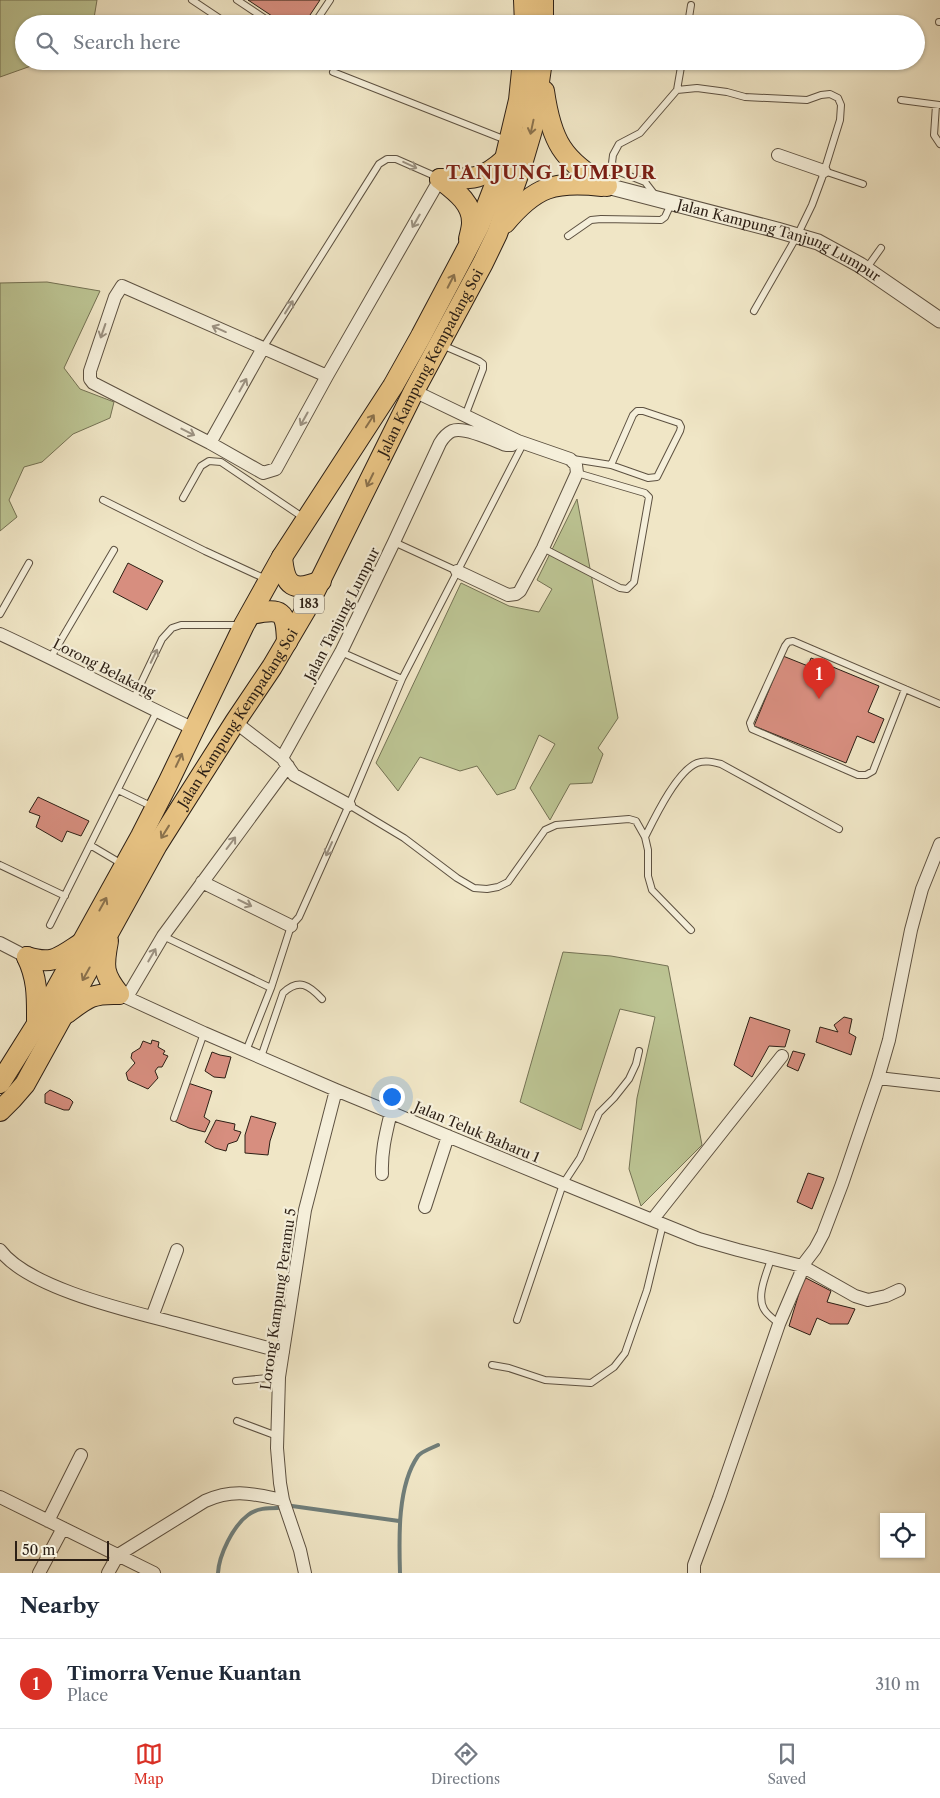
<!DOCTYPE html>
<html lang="en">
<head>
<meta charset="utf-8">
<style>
	body { margin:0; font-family:"Libre Caslon Text",serif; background:#f2f2f3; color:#1f2937 }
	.controls { position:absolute; right:15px; bottom:15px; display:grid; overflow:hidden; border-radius:0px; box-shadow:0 1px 4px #0004 }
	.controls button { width:45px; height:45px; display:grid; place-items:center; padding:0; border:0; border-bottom:1px solid #e0e1e3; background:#fff; color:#1f2937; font:25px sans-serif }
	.scale { position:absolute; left:15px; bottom:12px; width:94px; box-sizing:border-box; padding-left:5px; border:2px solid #2c1f15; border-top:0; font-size:14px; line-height:18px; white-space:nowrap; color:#2c1f15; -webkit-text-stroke:4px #f5efda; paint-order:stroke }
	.you { position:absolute; left:391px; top:1096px; width:18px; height:18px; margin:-12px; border:4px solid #fff; border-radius:50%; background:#1a73e8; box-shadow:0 0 0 8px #1a73e833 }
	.badge { display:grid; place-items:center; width:32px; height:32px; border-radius:50%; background:#d93025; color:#fff; font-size:16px; font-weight:700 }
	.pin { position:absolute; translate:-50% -41px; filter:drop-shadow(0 1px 2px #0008) }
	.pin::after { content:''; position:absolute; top:26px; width:18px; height:15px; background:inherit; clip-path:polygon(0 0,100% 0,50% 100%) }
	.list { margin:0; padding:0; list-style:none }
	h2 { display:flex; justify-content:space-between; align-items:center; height:65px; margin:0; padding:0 20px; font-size:21px }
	h2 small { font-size:16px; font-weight:400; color:#747a83 }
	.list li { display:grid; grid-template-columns:32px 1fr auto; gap:15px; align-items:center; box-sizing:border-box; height:90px; padding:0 20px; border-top:1px solid #e0e1e3 }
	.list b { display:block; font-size:19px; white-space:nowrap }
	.list p { margin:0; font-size:16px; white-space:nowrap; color:#747a83 }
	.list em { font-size:16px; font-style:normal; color:#747a83 }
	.icon { flex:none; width:28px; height:28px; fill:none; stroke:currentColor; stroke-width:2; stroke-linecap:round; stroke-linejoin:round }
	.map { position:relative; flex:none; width:940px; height:1573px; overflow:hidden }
	.search { position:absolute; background:#fff; box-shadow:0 1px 4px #0004; left:15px; right:15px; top:15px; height:55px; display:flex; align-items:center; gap:12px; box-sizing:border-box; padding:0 18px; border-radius:28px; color:#747a83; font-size:19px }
	.sheet { height:155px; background:#fff }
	nav { display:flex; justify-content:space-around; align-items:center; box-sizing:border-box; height:70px; border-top:1px solid #e0e1e3; background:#fff; font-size:14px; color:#747a83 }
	nav a { display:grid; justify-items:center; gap:2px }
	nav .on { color:#d93025 }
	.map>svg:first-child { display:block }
</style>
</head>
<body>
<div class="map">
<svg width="940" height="1573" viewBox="0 0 940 1573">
	<rect width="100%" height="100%" fill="#f0e6c6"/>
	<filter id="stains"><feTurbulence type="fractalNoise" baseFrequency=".004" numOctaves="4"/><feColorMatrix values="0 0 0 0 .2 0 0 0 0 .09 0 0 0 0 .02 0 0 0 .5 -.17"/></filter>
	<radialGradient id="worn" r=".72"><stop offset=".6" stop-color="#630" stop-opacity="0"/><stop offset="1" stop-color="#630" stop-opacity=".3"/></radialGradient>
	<!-- green -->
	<path fill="#bcc493" stroke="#747254" d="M 0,0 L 97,0 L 93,24 L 24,24 L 24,61 L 45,61 L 0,77 Z
		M 47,282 L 100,291 L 64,368 L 80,389 L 114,402 L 110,418 L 73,434 L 42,462 L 24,467 L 9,500 L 17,517 L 0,531 L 0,283 Z
		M 577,499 L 618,718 L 598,748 L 603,754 L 592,783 L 570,784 L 550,820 L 530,788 L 555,744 L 539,735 L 515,789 L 497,795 L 477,766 L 460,771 L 420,757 L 398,791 L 376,763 L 461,583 L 509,606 L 539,612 L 552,589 L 537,580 Z
		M 563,952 L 611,956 L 668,966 L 702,1145 L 641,1206 L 629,1169 L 637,1098 L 655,1017 L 620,1009 L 581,1130 L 520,1102 Z"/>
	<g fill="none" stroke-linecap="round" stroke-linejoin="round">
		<!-- stream -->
		<path stroke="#707e7a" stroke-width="4" d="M 292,1506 L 399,1521
			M 218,1573 C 219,1555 233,1526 248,1515 C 257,1508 268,1508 278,1508
			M 400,1573 C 399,1539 397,1486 418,1456 C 422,1451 432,1448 438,1445"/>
	</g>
	<!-- building -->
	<path fill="#d78e7f" stroke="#2c1f15" d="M 248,0 L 320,0 L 304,24 L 284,24 Z
		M 128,563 L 163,581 L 147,610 L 113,592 Z
		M 783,656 L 808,666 L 811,658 L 879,686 L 868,712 L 884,719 L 874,743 L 857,736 L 846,763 L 754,726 Z
		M 38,797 L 89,821 L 81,836 L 67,831 L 62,842 L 36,827 L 40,816 L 29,812 Z
		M 750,1017 L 790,1030 L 785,1047 L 769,1046 L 752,1077 L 734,1065 Z
		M 844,1017 L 852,1019 L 849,1033 L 856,1037 L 851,1055 L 816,1042 L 820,1027 L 838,1032 L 834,1025 Z
		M 152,1040 L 159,1042 L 158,1047 L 165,1051 L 163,1054 L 168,1056 L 162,1067 L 158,1067 L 155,1071 L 158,1078 L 148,1089 L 128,1080 L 126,1073 L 135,1063 L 131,1058 L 132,1053 L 140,1048 L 143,1041 L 151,1044 Z
		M 793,1051 L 805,1054 L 798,1071 L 787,1066 Z
		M 212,1052 L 220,1055 L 231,1057 L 225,1078 L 214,1077 L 205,1071 Z
		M 188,1083 L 212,1091 L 204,1117 L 210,1121 L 205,1132 L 189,1128 L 174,1121 Z
		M 50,1090 L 70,1099 L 73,1102 L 69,1110 L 64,1110 L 45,1103 L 45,1094 Z
		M 251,1116 L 276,1123 L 270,1141 L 268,1155 L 245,1153 L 245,1135 Z
		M 216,1120 L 235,1124 L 234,1130 L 241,1132 L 237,1141 L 228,1144 L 226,1151 L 215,1148 L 205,1142 Z
		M 808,1173 L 824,1178 L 812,1209 L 797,1202 Z
		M 804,1277 L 831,1291 L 827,1302 L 855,1309 L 848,1324 L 830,1324 L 817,1318 L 810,1335 L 789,1326 Z"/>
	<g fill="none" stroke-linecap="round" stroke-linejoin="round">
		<!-- service casing -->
		<g stroke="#5d5141" stroke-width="8">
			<path id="service" d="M 192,0 L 228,24
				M 237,0 L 273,24
				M 939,22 L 940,22
				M 314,24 L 330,0
				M 688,24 L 691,5
				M 284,61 L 291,61
				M 333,72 L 506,140
				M 677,90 L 682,61
				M 901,100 L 939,105
				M 936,105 L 934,135 L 940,144
				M 824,171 L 863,184
				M 655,195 L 645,182 L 617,171 L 612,163 L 613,155 L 619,144 L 640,133 L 677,90 L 697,88 L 727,92 L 745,97 L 807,100 L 821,95 L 830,94 L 838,98 L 841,105 L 840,120 L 822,178 L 812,205 L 797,236 L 754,311
				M 568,236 L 591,220 L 601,219 L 661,220 L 665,217 L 671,204
				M 866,269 L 881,248
				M 442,345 L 479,361 L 483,364 L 483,369 L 465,416
				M 263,348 L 379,164 L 387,159 L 396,159 L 437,177
				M 573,459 L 611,465 L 648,478 L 657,477 L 680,431 L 681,427 L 679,423 L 643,411 L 637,411 L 633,415 L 611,465
				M 183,498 L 201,466 L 209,461 L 221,462 L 304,518
				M 103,500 L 205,551 L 268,580
				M 394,542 L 457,571
				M 543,548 L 620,588 L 627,589 L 634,582 L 649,497 L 645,493 L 577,473
				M 0,614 L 29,563
				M 341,652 L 402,679
				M 51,657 L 114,550
				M 905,689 L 873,771 L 866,775 L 858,775 L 752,729 L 750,723 L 785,646 L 788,642 L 793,641 L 940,704
				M 133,700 L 162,639 L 172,628 L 181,625 L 240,625
				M 118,790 L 153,807
				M 349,805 L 404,838 L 457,878 L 474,888 L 487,889 L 498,887 L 508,882 L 545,830 L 556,825 L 629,819 L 636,821 L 645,837 L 648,850 L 648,876 L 652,890 L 691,930
				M 645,837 C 655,817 677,771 697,763 C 705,760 713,762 721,764 L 839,829
				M 90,845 L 122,864
				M 0,865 L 65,896
				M 50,925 L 157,711
				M 163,936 L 271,988
				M 246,1051 L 271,988 L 291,926 L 299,917 L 349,805 L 402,679 L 523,444
				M 261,1057 L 283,993 C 299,978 309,985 322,999
				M 174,1118 L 204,1033
				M 771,1259 C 767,1273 756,1295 764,1309 C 767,1315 774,1319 779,1324
				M 517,1320 L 563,1184 L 580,1158 L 599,1113 L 614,1098 L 629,1079 L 636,1064 L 639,1051
				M 492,1365 L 509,1368 L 545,1380 L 591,1383 L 614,1367 L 625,1353 L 647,1290 L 663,1224
				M 236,1381 L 279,1377
				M 237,1421 L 277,1436"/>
		</g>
		<!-- minor casing -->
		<g stroke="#5d5141" stroke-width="14">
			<path id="minor" d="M 778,155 L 824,171
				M 327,376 L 122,286 L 115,297 L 90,371 L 90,379 L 93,383 L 210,443 L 263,473 L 276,469 L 327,376 L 440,179
				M 414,391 L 518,441
				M 210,443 L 263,348
				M 0,634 C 65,664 129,698 194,729
				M 235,722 L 282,758 L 341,652 L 394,542 L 440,443 C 443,438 446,434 452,431 C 464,426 493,440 506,445 L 512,445 L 518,441 L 570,459 L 576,465 L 577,473 L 543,548 L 520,591 L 516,594 L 508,595 L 457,571
				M 284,761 L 294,775 L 349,805
				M 202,882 L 291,926
				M 0,943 L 27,957
				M 119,994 L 204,1033 L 336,1090 L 576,1189 L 699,1239 L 738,1250 L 802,1266 L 855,1296 L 868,1300 L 886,1296 L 899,1290
				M 127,997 L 163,936 L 288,766
				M 878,1078 L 940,1085
				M 382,1174 C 381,1152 386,1133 391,1112
				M 425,1207 L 448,1136
				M 653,1219 L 782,1056
				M 0,1250 C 28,1288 129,1311 175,1323 C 211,1333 247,1342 283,1352
				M 152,1317 L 177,1250
				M 0,1497 L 154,1573
				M 48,1521 L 81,1455
				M 39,1573 L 63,1528
				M 108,1573 L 118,1555 L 205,1501 C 234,1488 253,1494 283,1500
				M 305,1573 L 300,1550 L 283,1500 L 280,1483 L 277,1448 L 279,1377 L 305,1210 L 336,1090
				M 694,1573 L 694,1565 L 719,1498 L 779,1324 L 800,1275 L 802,1266 L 815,1249 L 823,1234 L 842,1184 L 878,1078 L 889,1040 L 911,930 L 922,889 L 940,844"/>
		</g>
		<!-- tertiary casing -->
		<g stroke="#5d5141" stroke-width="17">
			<g id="tertiary">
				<path id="s1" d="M 607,186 L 777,230 L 818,242 L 860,265 L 940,320"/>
			</g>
		</g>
		<!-- trunk casing -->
		<g stroke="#2c1f15" stroke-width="22">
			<g id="trunk">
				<path d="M 524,0 L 525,24"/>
				<path d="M 543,24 L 543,0"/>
				<path d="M 544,91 C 551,140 562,161 607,186"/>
				<path d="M 440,179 C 454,190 473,203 472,223 C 472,228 470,234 469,239"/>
				<path d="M 440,179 C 471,179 481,181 505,159"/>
				<path d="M 505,223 C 536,186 554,181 602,186"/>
				<path d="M 282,557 C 285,587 293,592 321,581"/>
				<path d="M 251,614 C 282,608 286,610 287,642"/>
				<path d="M 108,941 C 103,967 103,974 119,994"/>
				<path d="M 27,957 C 38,979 37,999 37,1022"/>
				<path d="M 27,957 C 52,965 59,958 80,944"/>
				<path d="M 67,1013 C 88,997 93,993 119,994"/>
				<path d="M 0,1083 L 37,1024 L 141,836 L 168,783 L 244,625 L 282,557 L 393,386 L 421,336 L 466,251 L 479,226 L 505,159 L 519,100 L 523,61"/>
				<path id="s2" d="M 0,1111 L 12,1099 L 25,1084 L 157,845 L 235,722 L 272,667 L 305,611 L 414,391 L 483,263 L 497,234 L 522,164 L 532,130 L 542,61"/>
			</g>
		</g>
		<!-- service -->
		<use href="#service" stroke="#f5efda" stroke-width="6"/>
		<!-- minor -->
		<use href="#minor" stroke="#f5efda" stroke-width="12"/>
		<!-- tertiary -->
		<use href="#tertiary" stroke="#f5efda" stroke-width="15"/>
		<!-- trunk -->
		<use href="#trunk" stroke="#e8c383" stroke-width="20"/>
	</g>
	<!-- one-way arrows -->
	<defs><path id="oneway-shaft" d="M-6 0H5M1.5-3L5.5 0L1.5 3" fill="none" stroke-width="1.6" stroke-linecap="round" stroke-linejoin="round" transform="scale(1.25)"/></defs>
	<g stroke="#8a714c">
		<use href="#oneway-shaft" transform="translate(532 127) rotate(102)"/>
		<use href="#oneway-shaft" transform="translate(451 281) rotate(-63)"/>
		<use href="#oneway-shaft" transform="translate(370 421) rotate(-57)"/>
		<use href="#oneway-shaft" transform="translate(370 480) rotate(116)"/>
		<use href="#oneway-shaft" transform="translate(179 760) rotate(-65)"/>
		<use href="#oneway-shaft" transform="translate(165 832) rotate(122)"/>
		<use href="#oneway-shaft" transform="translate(103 904) rotate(-61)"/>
		<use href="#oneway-shaft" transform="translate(86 974) rotate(119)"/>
	</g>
	<g stroke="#9b9181">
		<use href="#oneway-shaft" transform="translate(410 165) rotate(25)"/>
		<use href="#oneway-shaft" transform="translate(416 221) rotate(120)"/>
		<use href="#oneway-shaft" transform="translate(289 307) rotate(-58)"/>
		<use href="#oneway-shaft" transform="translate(219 329) rotate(-156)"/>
		<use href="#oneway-shaft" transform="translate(103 331) rotate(109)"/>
		<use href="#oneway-shaft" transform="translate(243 385) rotate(-61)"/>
		<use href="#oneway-shaft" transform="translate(304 419) rotate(119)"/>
		<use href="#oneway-shaft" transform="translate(188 432) rotate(27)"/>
		<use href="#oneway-shaft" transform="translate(154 656) rotate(-64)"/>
		<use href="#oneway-shaft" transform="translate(231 843) rotate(-53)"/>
		<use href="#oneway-shaft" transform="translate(329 849) rotate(114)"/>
		<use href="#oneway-shaft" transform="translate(245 903) rotate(26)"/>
		<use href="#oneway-shaft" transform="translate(152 955) rotate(-60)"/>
	</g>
	<g text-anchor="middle" stroke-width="4.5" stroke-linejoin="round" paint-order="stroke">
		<!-- shield labels -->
		<rect fill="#f5efda" stroke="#685d50" stroke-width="1" x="294" y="594.5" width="30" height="19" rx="4"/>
		<g font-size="12" font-weight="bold" fill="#2c1f15">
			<text x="309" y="608">183</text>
		</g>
		<!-- street labels -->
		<g font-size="14" fill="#2c1f15" stroke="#f5efda">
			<text dy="5" stroke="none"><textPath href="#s1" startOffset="181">Jalan Kampung Tanjung Lumpur</textPath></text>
			<text dy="5" stroke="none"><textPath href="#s2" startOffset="865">Jalan Kampung Kempadang Soi</textPath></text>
			<text transform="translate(342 614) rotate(-63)" y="5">Jalan Tanjung Lumpur</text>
			<text transform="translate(104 668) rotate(27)" y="5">Lorong Belakang</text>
			<text dy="5" stroke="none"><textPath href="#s2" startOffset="460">Jalan Kampung Kempadang Soi</textPath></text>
			<text transform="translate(477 1132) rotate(23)" y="5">Jalan Teluk Baharu 1</text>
			<text transform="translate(278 1299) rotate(-82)" y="5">Lorong Kampung Peramu 5</text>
		</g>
		<!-- district labels -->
		<g font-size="19" font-weight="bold" letter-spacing="1" fill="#7a1f14" stroke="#f5efda">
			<text x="551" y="179">TANJUNG LUMPUR</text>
		</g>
	</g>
	<rect width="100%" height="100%" filter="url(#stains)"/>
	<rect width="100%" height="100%" fill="url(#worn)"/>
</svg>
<div class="controls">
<button><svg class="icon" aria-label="locate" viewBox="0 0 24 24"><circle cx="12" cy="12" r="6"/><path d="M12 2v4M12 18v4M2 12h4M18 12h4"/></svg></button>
</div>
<div class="scale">50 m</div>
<div class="you"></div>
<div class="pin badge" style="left:819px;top:699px">1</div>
<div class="search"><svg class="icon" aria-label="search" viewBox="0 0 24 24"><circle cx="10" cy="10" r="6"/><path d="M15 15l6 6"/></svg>Search here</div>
</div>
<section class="sheet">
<h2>Nearby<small></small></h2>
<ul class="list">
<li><span class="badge">1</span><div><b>Timorra Venue Kuantan</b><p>Place</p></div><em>310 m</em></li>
</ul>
</section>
<nav>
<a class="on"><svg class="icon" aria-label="map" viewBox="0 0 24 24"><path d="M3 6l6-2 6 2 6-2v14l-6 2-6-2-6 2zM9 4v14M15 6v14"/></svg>Map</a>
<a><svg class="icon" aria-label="directions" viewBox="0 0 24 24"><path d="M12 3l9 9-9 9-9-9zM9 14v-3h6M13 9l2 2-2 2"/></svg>Directions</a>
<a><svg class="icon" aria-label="saved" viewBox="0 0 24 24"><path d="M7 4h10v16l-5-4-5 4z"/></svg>Saved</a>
</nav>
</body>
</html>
